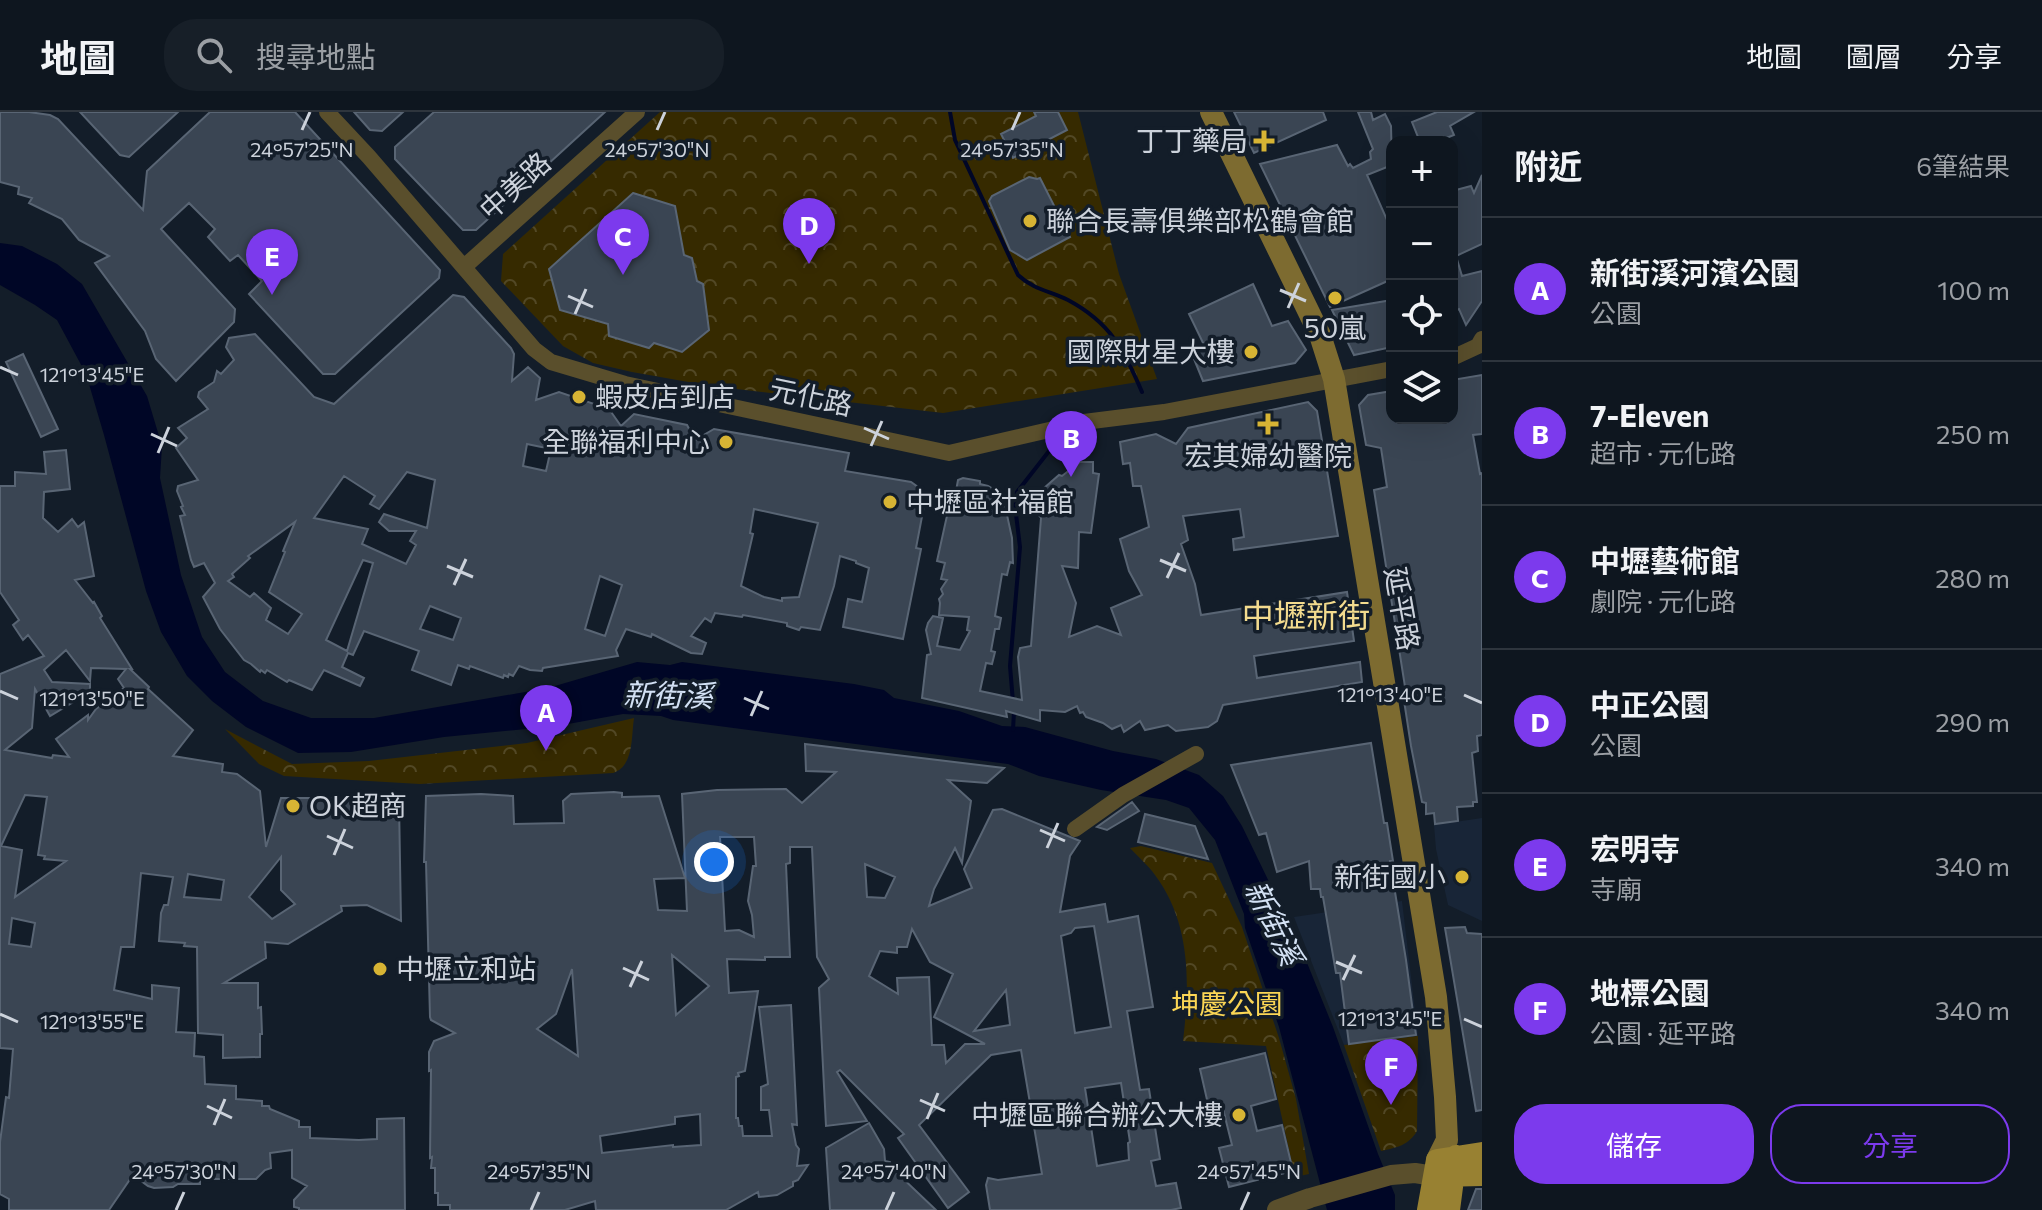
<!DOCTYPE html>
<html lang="zh-TW">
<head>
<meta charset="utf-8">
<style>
	body { margin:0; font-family:Commissioner,"Noto Sans TC",sans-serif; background:#171f28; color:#f1f3f6 }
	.controls { position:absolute; right:24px; top:24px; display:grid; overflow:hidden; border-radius:16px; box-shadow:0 8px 32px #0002 }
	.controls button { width:72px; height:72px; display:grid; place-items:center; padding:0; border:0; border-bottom:2px solid #2e353d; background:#0e161f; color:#f1f3f6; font:40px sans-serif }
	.you { position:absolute; left:714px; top:750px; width:28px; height:28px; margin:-20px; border:6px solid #fff; border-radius:50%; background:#1a73e8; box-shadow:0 0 0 12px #1a73e833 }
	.badge { display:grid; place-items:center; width:52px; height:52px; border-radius:50%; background:#7c3aed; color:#fff; font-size:26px; font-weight:700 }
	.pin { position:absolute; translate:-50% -66px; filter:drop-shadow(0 2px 4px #0008) }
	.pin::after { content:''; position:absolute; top:42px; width:28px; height:24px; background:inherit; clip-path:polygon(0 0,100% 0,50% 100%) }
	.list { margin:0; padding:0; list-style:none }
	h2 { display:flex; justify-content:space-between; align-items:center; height:104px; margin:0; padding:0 32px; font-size:34px }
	h2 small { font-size:26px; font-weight:400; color:#9b9fa4 }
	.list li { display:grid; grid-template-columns:52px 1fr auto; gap:24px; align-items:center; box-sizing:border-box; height:144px; padding:0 32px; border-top:2px solid #2e353d }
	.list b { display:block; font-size:30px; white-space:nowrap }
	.list p { margin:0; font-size:26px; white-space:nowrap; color:#9b9fa4 }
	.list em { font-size:26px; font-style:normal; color:#9b9fa4 }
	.actions { display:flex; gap:16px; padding:24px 32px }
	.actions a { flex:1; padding:18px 0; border:2px solid #7c3aed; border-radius:32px; text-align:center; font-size:28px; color:#7c3aed }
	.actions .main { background:#7c3aed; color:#fff }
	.icon { flex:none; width:44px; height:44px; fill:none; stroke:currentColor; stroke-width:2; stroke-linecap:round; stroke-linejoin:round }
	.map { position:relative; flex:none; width:1482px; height:1098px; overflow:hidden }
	header { display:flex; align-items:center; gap:48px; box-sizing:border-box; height:112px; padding:0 40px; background:#0e161f; border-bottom:2px solid #2e353d }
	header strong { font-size:38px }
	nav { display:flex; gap:44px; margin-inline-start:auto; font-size:28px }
	.search { width:560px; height:72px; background:#171f28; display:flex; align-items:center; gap:20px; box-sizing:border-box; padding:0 28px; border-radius:32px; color:#9b9fa4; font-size:30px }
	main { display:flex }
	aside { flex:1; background:#0e161f }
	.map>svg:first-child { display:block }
</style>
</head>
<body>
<header>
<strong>地圖</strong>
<div class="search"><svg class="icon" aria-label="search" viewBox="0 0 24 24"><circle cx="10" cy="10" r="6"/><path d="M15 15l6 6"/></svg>搜尋地點</div>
<nav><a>地圖</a><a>圖層</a><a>分享</a></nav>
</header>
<main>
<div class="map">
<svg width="1482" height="1098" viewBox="0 0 1482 1098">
	<defs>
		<pattern id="park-crowns" width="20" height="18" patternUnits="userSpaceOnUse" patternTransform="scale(2)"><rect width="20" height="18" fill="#362a00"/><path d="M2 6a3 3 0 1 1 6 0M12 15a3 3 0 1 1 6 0" fill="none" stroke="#524825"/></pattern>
	</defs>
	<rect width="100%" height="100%" fill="#131d29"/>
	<!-- built -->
	<path fill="#182537" d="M 1482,706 L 1482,809 L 1448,793 L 1436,737 L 1434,713 Z
		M 1402,789 L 1418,924 L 1344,933 L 1294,805 Z"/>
	<!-- park -->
	<path fill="url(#park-crowns)" d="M 660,0 L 1078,0 L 1119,162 L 1157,267 L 943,301 L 711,274 L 632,260 L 593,251 L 563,234 L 501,169 L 503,142 Z
		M 634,606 C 631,626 634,654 613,661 L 420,672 L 284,664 L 259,652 L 225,617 L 292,652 L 369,649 L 527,631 Z
		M 1141,734 L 1212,751 L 1242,815 L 1279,926 L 1296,987 L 1309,1062 L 1295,1065 L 1266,934 L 1183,929 C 1190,872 1191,811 1155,763 C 1148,753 1138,745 1130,736 Z
		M 1418,924 L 1417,1019 C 1409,1033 1396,1036 1381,1039 L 1344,933 Z"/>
	<!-- water -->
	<path fill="#000626" d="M 0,131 L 22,134 L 57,152 L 82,172 L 147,284 L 162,334 L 160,366 L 181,463 L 202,525 L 225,560 L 263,589 L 311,606 L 374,606 L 548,576 L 637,550 L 670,553 L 682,550 L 854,572 L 884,578 L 894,586 L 959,599 L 1002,614 L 1025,615 L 1113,639 L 1156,647 L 1199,663 L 1223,684 L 1242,714 L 1301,836 L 1333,915 L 1378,1042 L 1395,1083 L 1395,1098 L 1327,1098 L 1279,915 L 1245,816 L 1244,802 L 1215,728 L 1189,696 L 1166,688 L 1101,678 L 1039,664 L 1008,652 L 673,608 L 661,604 L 623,602 L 557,614 L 444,625 L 351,640 L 298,641 L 246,615 L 212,589 L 187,564 L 161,520 L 146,479 L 104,323 L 86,262 L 57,208 L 35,193 L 0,173 Z"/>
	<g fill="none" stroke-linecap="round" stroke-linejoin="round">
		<!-- stream -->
		<path stroke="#000626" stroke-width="4" d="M 950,0 L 955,28 L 1018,163 C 1034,178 1050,179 1068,188 C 1111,211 1124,238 1142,280
			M 1013,590 L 1010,554 L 1020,435 L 1015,394 L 1017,380 L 1053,334
			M 1013,618 L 1014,599"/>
	</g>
	<!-- building -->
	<path fill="#3a4553" stroke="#596574" stroke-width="2" fill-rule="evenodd" d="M 0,0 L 29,0 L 50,3 L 58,7 L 143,98 L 147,59 L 210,0 L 295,0 L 440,158 L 439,166 L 335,262 L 323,262 L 249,182 L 262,169 L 238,143 L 230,149 L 208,125 L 215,117 L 189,91 L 161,117 L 235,197 L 234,210 L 176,269 L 156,247 L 145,219 L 95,151 L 109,144 L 79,128 L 62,107 L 29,91 L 32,86 L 18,82 L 19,75 L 0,70 Z
		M 80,0 L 178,0 L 129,45 L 120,43 Z
		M 354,0 L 403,0 L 382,19 L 370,18 Z
		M 434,0 L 605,0 L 476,118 L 463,118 L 395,47 L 395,35 Z
		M 1034,0 L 1058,0 L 1067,18 L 1013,46 L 1001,22 L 1036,4 Z
		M 1234,0 L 1323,0 L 1326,8 L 1254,41 Z
		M 1358,0 L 1371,0 L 1373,8 L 1385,2 L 1391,14 L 1392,53 L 1367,63 L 1392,119 L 1392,167 L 1330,195 L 1260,52 L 1337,33 L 1348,54 L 1350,52 L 1353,56 L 1371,47 L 1370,40 L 1373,37 Z
		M 1437,0 L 1474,0 L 1450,14 L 1454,23 L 1444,27 L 1443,25 L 1431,30 L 1420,30 L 1412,10 Z
		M 1482,63 L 1482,132 L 1456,144 L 1462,164 L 1482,159 L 1482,189 L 1466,213 L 1459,197 L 1452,200 L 1452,79 L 1471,74 L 1474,81 Z
		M 1029,65 L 1037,67 L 1040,66 L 1070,125 L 1027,148 L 1010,138 L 989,89 L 992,84 Z
		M 633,81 L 675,94 L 684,143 L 692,146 L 697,169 L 703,172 L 709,218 L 682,240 L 654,231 L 649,236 L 609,224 L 608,212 L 560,198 L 549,157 Z
		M 1253,172 L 1272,214 L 1288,209 L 1306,238 L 1295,251 L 1203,269 L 1192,242 L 1206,237 L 1189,202 Z
		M 453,183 L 464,185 L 511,236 L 514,242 L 512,269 L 528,255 L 540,266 L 536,288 L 559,280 L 609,297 L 621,314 L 634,302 L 687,313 L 695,328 L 714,317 L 849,341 L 845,359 L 911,370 L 918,375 L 922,380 L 924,394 L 916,436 L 921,437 L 903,527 L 843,515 L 848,487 L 862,490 L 869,456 L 856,451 L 856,449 L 840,444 L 834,474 L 820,518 L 801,515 L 799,518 L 787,514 L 787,511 L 743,503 L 742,505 L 715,501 L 711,510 L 705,506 L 691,524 L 706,531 L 702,542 L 691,541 L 652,522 L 651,525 L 626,517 L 616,538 L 618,544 L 543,556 L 542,559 L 530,558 L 519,554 L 513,564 L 509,562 L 508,565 L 504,563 L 503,566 L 470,554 L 469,557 L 458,553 L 451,573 L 412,558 L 419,539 L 364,519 L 353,543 L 348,541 L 342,555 L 364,566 L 360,574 L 324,558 L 312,578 L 289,568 L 287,570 L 267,558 L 265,561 L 261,558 L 260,560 L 251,552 L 244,548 L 220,517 L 203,485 L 215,471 L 204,451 L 194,455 L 191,448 L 180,404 L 185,403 L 181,395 L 183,394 L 177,379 L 178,374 L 198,368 L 176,336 L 187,326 L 178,316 L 208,297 L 198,285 L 199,280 L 214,270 L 217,259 L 221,262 L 234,248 L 226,235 L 229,226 L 255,222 L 314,285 L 334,292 ZM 527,332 L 551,337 L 546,359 L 523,354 ZM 407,360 L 435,368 L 427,416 L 384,402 L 379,410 L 389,419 L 416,419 L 410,429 L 416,433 L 406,452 L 362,432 L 368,417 L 314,406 L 344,364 L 375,384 L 370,392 L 379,397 ZM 754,397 L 818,411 L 799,485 L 782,486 L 782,489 L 764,485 L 741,474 L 753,422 L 750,421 ZM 295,410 L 283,439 L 285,440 L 269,480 L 302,502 L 288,522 L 266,508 L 271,496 L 254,481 L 250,485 L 228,469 L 234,465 L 232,462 L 250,446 L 248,444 ZM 363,448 L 373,451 L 347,539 L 326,528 ZM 600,464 L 622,473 L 605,524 L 585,517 ZM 430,494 L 461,506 L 453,528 L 420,517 Z
		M 1392,188 L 1392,235 L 1354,243 L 1332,198 Z
		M 23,242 L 58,317 L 41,325 L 6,250 Z
		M 1482,263 L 1482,322 L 1473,323 L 1480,362 L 1482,361 L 1482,623 L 1477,624 L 1478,639 L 1472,641 L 1477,690 L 1473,690 L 1473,694 L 1457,695 L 1458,709 L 1435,712 L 1434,701 L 1426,702 L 1426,691 L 1422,690 L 1411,634 L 1403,582 L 1406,581 L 1374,378 L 1387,375 L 1381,336 L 1366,333 L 1359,293 L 1368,283 L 1392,279 L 1392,306 L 1452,306 L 1452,268 Z
		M 1308,290 L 1317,299 L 1338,424 L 1234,438 L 1233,427 L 1244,425 L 1240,397 L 1183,404 L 1188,428 L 1181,432 L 1195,472 L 1201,503 L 1347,480 L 1354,529 L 1254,544 L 1257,566 L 1360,550 L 1362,570 L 1223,593 L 1217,609 L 1208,615 L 1176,619 L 1168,613 L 1145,618 L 1140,609 L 1124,620 L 1121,613 L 1112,617 L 1103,611 L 1086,605 L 1083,600 L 1080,601 L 1077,594 L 1065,600 L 1040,598 L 1040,609 L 1006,599 L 1007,605 L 922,586 L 927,543 L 931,542 L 926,518 L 928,511 L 933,504 L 943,506 L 937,534 L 960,538 L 970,519 L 967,518 L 969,505 L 939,503 L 940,491 L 939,487 L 943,482 L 941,477 L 947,468 L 941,467 L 945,451 L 937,449 L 950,390 L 954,390 L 958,368 L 963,366 L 980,369 L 980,372 L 988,374 L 1000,381 L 1010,383 L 1007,403 L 1012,426 L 1013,451 L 1010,450 L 1007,463 L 1002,462 L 995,504 L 1001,506 L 999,517 L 995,517 L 991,539 L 995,540 L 992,552 L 986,551 L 980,579 L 1022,588 L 1018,545 L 1020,536 L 1031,534 L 1041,406 L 1034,397 L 1035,392 L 1046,378 L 1044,376 L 1059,363 L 1062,364 L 1080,350 L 1093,350 L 1093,361 L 1099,362 L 1091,421 L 1079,420 L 1078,456 L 1062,454 L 1076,491 L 1069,525 L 1097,514 L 1121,523 L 1111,496 L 1142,483 L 1129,459 L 1120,427 L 1149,415 L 1141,374 L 1133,374 L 1130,351 L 1123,352 L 1120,330 L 1156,322 L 1176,332 L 1188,316 Z
		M 66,338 L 70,377 L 44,380 L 43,406 L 58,420 L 72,407 L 78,415 L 84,410 L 94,464 L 75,468 L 93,491 L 94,490 L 102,504 L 100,506 L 132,557 L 130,557 L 149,575 L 148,577 L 193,618 L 173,644 L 223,652 L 222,660 L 237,662 L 260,679 L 266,735 L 281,686 L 396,686 L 399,690 L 401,809 L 367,793 L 341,794 L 342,799 L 288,832 L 265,830 L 266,846 L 224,871 L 258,871 L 258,896 L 261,895 L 262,922 L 260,922 L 260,945 L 223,946 L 223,923 L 198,921 L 197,835 L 184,834 L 185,831 L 159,829 L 161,801 L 164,793 L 168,793 L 173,765 L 141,761 L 134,835 L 121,835 L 114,878 L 152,887 L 152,873 L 179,876 L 176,920 L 195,921 L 194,944 L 204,945 L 205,972 L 236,974 L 236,987 L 262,989 L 262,994 L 269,994 L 270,997 L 299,1009 L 299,1015 L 310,1015 L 310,1026 L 359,1028 L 377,1027 L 377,1007 L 404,1006 L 405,1098 L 299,1098 L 299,1096 L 294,1095 L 294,1088 L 307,1074 L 292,1066 L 292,1038 L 270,1041 L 271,1056 L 265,1058 L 256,1067 L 200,1067 L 200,1072 L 178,1072 L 173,1075 L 154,1076 L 148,1074 L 133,1063 L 109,1098 L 9,1098 L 9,1087 L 0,1082 L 0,1030 L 6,985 L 9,986 L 13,937 L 0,936 L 0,562 L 44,544 L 28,523 L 23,528 L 13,513 L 19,508 L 0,480 L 0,374 L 15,374 L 15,360 L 46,362 L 44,340 ZM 66,538 L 90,569 L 91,556 L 126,557 L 118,567 L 124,576 L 96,597 L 88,608 L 88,603 L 56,627 L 69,645 L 53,643 L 52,646 L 5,638 L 32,616 L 35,577 L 50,604 L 90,580 L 90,572 L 52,570 L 44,558 ZM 25,683 L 47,685 L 38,743 L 45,744 L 44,747 L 66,749 L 15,785 L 22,738 L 1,734 ZM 281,745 L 281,778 L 295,792 L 272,807 L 249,785 ZM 188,762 L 224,768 L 221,788 L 184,785 ZM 12,806 L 35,811 L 31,835 L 9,832 Z
		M 1371,631 L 1384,711 L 1387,711 L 1393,749 L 1390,749 L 1406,848 L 1416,923 L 1349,932 L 1340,861 L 1336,861 L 1323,785 L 1321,785 L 1320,777 L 1311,777 L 1309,749 L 1277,760 L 1266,721 L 1259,723 L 1231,653 Z
		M 805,632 L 1004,656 L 987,671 L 948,668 L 971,689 L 962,751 L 955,736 L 934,777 L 929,794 L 972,776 L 964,757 L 993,698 L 1002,697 L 1080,729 L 1070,744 L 1060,800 L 1105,792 L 1108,810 L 1138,804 L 1153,895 L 1127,899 L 1140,978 L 1149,977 L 1160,1047 L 1151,1049 L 1156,1074 L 1176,1071 L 1181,1096 L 1171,1098 L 990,1098 L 986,1073 L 988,1066 L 998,1068 L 1042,1062 L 1021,938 L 991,943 L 919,1013 L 969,1080 L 948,1096 L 898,1026 L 904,1022 L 840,958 L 837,960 L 867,1009 L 826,1014 L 819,876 L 829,867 L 817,845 L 812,735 L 790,735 L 790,751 L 786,752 L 790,845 L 765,845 L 765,848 L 727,847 L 729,881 L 758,879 L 745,959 L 738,961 L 739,964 L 736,965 L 736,1006 L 738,1006 L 739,1014 L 742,1014 L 743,1024 L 772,1024 L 769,998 L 761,998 L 761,975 L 768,972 L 759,895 L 791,893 L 797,1013 L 792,1012 L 796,1033 L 799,1037 L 797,1054 L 808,1053 L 798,1068 L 793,1070 L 793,1074 L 777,1083 L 759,1085 L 758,1080 L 726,1098 L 596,1098 L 595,1089 L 565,1098 L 450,1098 L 450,1093 L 438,1093 L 438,1081 L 435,1081 L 435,1056 L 431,1056 L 432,1045 L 430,1046 L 431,958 L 429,959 L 429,940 L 434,929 L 455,921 L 431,908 L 430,905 L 426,750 L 424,750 L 426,684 L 481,682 L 513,684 L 514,712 L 564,711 L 563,689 L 571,682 L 614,680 L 622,681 L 622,685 L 659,684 L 685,766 L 654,767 L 658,798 L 687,799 L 682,682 L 717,678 L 786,677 L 802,691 L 836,660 L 806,659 ZM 720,725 L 754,725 L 756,754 L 753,754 L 748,789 L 752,803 L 754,825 L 739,818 L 725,819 ZM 865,752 L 895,765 L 885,786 L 867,785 ZM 1094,814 L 1111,915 L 1075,921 L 1061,824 L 1071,821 L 1075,816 ZM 912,817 L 930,850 L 953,862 L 934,905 L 985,932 L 965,932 L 946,951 L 944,933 L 932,933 L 929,865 L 897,866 L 898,882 L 869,864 L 880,839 L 897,841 L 897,835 L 907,835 ZM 672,843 L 709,874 L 676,903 ZM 572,857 L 578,944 L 537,917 L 556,902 ZM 1006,878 L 1010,913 L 974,919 ZM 1121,971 L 1130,1030 L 1128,1031 L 1129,1048 L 1097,1054 L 1085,976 ZM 700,1002 L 701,1033 L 673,1035 L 673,1033 L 602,1041 L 600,1024 L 675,1012 L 675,1005 Z
		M 1132,690 L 1139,699 L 1107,718 L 1097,715 Z
		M 1145,702 L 1195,714 L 1208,747 L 1138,730 Z
		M 1465,815 L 1467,821 L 1482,822 L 1482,998 L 1476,999 L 1445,816 Z
		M 1265,941 L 1276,987 L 1251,994 L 1257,1019 L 1282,1013 L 1293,1059 L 1229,1075 L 1219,1036 L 1232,1033 L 1221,989 L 1208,992 L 1200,957 Z
		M 869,1011 L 884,1037 L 885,1049 L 890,1050 L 891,1059 L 895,1059 L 936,1098 L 830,1098 L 826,1036 Z
		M 1476,1077 L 1482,1077 L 1482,1098 L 1468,1098 Z"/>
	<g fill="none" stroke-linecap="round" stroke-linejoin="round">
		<!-- minor -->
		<path stroke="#5a4f2c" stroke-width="16" d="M 327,0 L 369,45 L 534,237 L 551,250 L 625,272 L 949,341 L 1084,310 L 1164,300 L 1392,257
			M 464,155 L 637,0
			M 1452,246 L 1478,234 L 1482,227
			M 1075,717 L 1123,683 L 1196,642"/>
		<!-- tertiary -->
		<path stroke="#5a4f2c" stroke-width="20" d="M 1277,1098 L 1310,1086 L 1391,1063 L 1415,1061 L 1434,1064"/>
		<!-- secondary -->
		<path stroke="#7d6b30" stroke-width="22" d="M 1211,0 L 1320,223 L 1334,267 L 1436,885 L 1445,985 L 1447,1028 L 1437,1048"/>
		<!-- primary -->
		<path stroke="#988132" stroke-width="22" d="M 1439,1064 L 1482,1063
			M 1428,1098 L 1437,1048 L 1482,1041
			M 1449,1098 L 1456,1044"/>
	</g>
	<!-- ticks -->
	<path fill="none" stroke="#ccd2db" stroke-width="3" d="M 302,18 L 310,0M 657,18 L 665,0M 1012,18 L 1020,0M 1280,178 L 1306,189M 568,184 L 593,195M 1288,196 L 1299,171M 575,202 L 586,177M 0,255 L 18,263M 864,316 L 889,327M 151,322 L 177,334M 871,334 L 882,309M 158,341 L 169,315M 1160,448 L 1186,459M 447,454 L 473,465M 1167,466 L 1179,441M 454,473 L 466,447M 0,579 L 18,587M 1464,583 L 1482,591M 744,586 L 769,597M 751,604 L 762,579M 1040,718 L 1065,729M 327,724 L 353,736M 1047,736 L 1058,711M 334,743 L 345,717M 1336,850 L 1362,861M 623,856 L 649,868M 1343,868 L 1355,843M 630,875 L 642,849M 0,902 L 18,910M 1464,907 L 1482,915M 920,988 L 945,999M 207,994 L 232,1006M 927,1007 L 938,981M 214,1013 L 225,987M 176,1098 L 184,1080M 531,1098 L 539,1080M 886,1098 L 894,1080M 1241,1098 L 1249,1080"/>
	<!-- markers -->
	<g fill="#d7b434" stroke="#131d29" stroke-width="3">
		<path d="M1260 17h8v8h8v8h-8v8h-8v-8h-8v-8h8z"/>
		<circle cx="1030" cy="109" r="8"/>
		<circle cx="1335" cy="186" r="8"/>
		<circle cx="1251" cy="240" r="8"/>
		<circle cx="579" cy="285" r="8"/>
		<path d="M1264 300h8v8h8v8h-8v8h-8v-8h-8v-8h8z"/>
		<circle cx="726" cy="330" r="8"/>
		<circle cx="890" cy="390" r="8"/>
		<circle cx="293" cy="694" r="8"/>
		<circle cx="1462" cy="765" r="8"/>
		<circle cx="380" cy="857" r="8"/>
		<circle cx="1239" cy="1003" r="8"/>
	</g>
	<g text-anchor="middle" stroke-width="7" stroke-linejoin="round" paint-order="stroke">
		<!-- poi labels -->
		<g font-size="28" fill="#ccd2db" stroke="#131d29" text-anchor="end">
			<text x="1248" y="39">丁丁藥局</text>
			<text x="1046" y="119" text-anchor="start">聯合長壽俱樂部松鶴會館</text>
			<text x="1335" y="226" text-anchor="middle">50嵐</text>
			<text x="1235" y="250">國際財星大樓</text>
			<text x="595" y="295" text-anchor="start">蝦皮店到店</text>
			<text x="710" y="340">全聯福利中心</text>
			<text x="1268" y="354" text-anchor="middle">宏其婦幼醫院</text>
			<text x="906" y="400" text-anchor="start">中壢區社福館</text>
			<text x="309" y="704" text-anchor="start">OK超商</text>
			<text x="1446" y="775">新街國小</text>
			<text x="396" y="867" text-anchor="start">中壢立和站</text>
			<text x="1223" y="1013">中壢區聯合辦公大樓</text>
		</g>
		<!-- street labels -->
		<g font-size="28" fill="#ccd2db" stroke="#131d29">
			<text transform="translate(515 74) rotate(-42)" y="10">中美路</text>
			<text transform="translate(811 285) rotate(12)" y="10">元化路</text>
			<text transform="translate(1402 497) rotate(80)" y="10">延平路</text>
		</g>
		<!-- park labels -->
		<g font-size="28" fill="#fbd655" stroke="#131d29">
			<text x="1227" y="902">坤慶公園</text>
		</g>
		<!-- water labels -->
		<g font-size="30" font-style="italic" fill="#d3e1f4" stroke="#131d29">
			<text transform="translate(668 584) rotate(1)" y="10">新街溪</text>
			<text transform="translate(1273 811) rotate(64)" y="10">新街溪</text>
		</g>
		<!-- quarter labels -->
		<g font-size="32" fill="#f3db8e" stroke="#131d29">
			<text x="1306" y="515">中壢新街</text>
		</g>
	</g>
	<g font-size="20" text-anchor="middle" fill="#ccd2db" stroke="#131d29" stroke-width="7" stroke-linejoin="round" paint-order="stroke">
		<text x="302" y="45">24°57'25"N</text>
		<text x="657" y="45">24°57'30"N</text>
		<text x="1012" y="45">24°57'35"N</text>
		<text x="92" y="270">121°13'45"E</text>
		<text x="1390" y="590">121°13'40"E</text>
		<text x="92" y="594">121°13'50"E</text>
		<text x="1390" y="914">121°13'45"E</text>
		<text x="92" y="917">121°13'55"E</text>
		<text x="184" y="1067">24°57'30"N</text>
		<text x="539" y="1067">24°57'35"N</text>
		<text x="894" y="1067">24°57'40"N</text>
		<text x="1249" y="1067">24°57'45"N</text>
	</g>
</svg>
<div class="controls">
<button>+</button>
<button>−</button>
<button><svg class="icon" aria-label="locate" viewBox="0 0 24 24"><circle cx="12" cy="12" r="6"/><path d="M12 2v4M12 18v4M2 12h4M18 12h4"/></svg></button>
<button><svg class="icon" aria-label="layers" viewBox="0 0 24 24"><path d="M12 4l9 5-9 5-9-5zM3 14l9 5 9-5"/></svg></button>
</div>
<div class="you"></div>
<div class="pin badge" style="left:546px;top:639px">A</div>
<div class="pin badge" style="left:1071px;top:365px">B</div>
<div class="pin badge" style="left:623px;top:163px">C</div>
<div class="pin badge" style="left:809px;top:152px">D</div>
<div class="pin badge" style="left:272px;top:183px">E</div>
<div class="pin badge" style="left:1391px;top:993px">F</div>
</div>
<aside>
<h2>附近<small>6筆結果</small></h2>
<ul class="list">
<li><span class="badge">A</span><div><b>新街溪河濱公園</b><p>公園</p></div><em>100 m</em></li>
<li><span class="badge">B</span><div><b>7-Eleven</b><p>超市 · 元化路</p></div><em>250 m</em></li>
<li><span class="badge">C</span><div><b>中壢藝術館</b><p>劇院 · 元化路</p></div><em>280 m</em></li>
<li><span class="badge">D</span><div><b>中正公園</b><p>公園</p></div><em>290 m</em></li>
<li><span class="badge">E</span><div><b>宏明寺</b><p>寺廟</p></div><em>340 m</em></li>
<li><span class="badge">F</span><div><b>地標公園</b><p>公園 · 延平路</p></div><em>340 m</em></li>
</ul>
<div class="actions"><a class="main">儲存</a><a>分享</a></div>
</aside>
</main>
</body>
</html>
